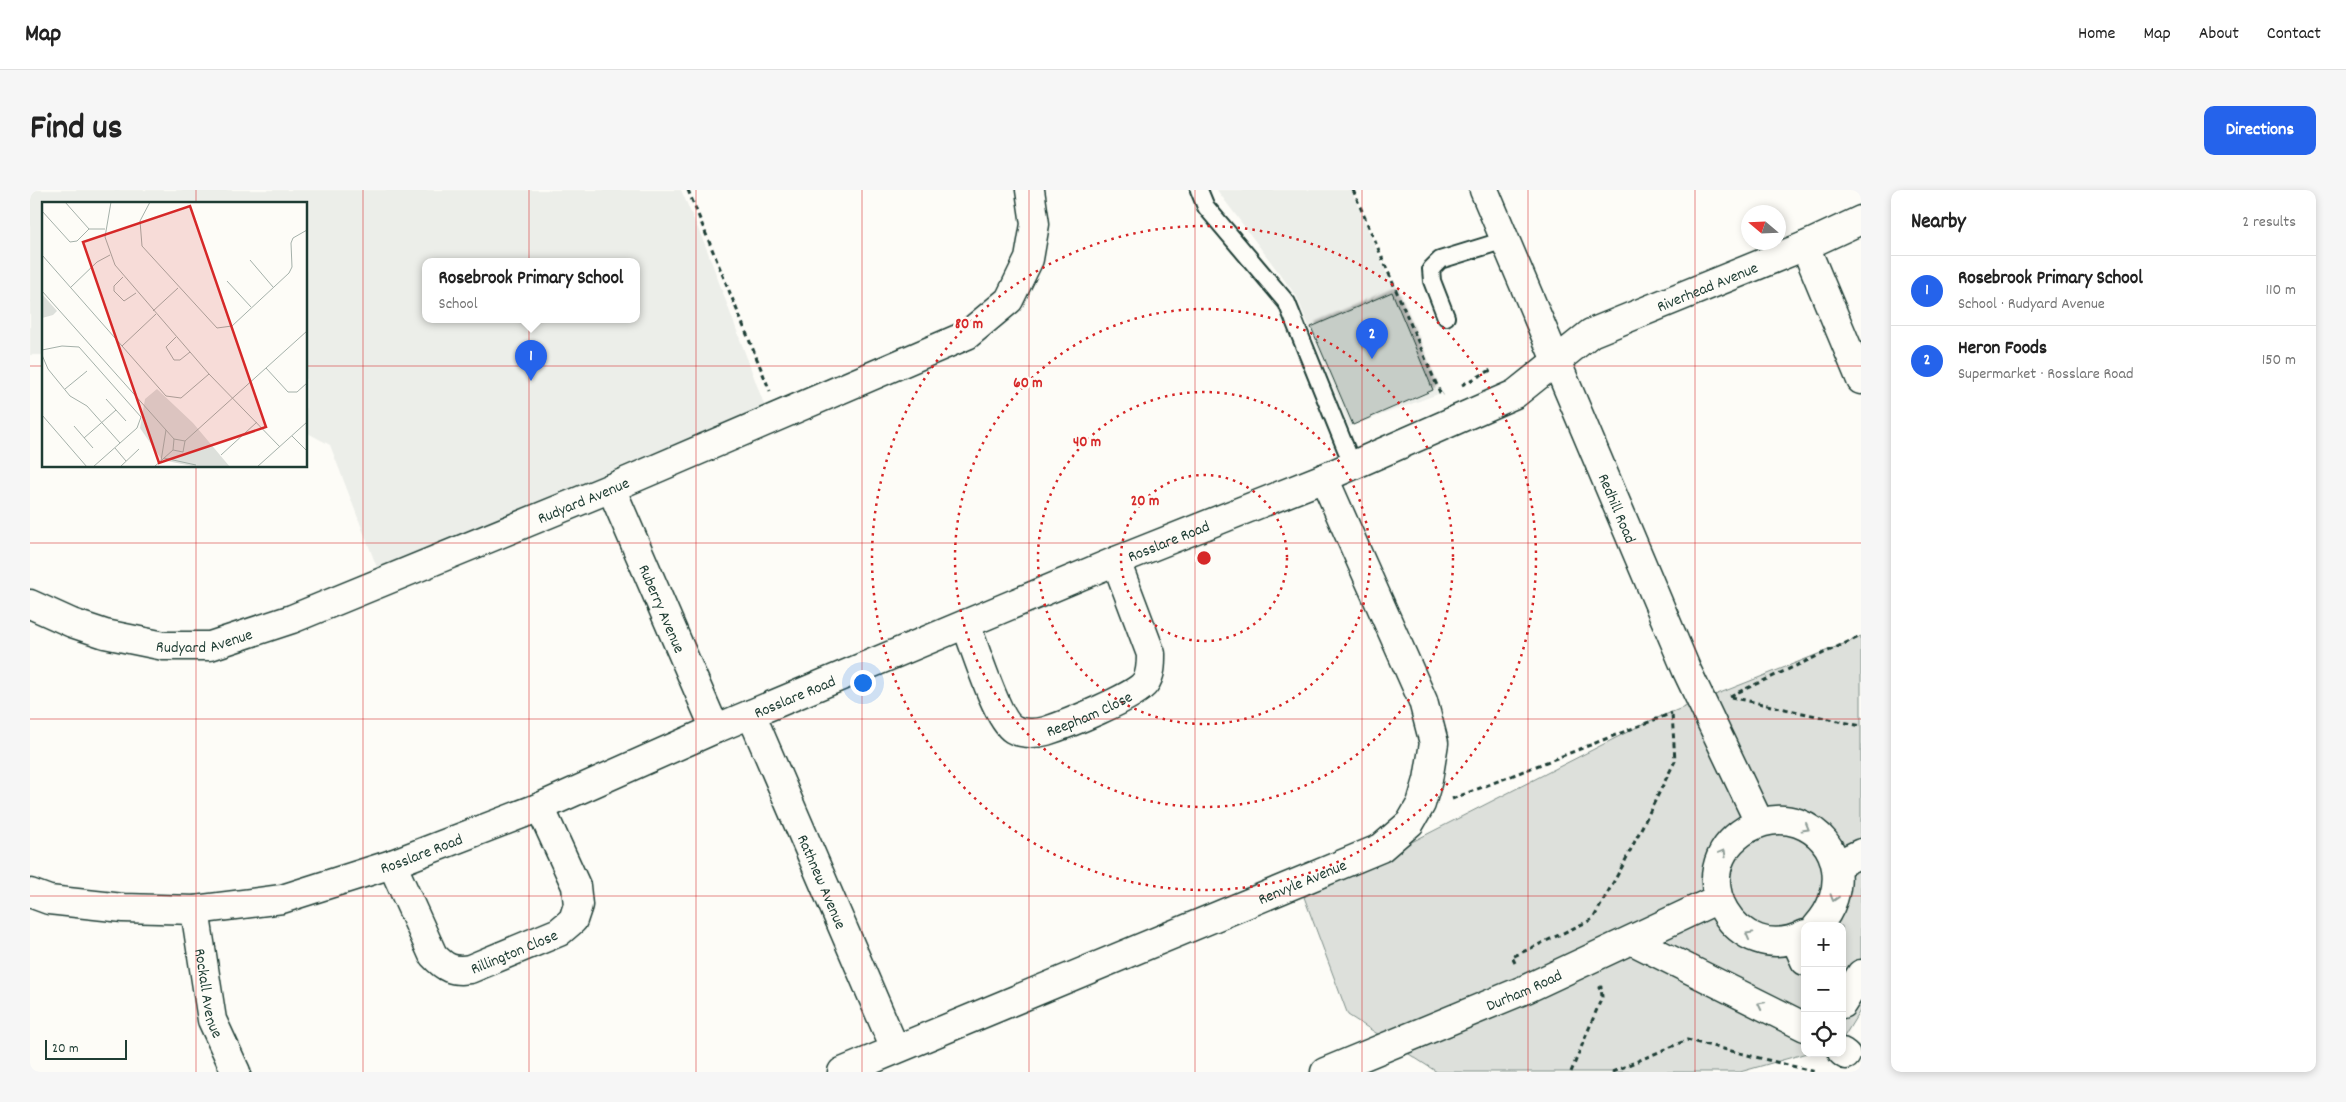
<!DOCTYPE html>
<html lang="en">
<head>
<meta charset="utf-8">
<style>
	body { margin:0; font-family:Dekko,sans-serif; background:#f6f6f6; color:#222 }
	.controls { position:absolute; right:15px; bottom:15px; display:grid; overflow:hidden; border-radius:10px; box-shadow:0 2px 8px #0003 }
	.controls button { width:45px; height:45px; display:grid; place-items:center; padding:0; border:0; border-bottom:1px solid #e0e0e0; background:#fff; color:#222; font:25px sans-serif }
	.compass { position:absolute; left:1711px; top:15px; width:45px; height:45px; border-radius:50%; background:#fff; box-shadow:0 2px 8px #0003; rotate:289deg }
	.scale { position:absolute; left:15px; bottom:12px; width:82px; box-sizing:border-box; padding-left:5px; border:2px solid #1f3d34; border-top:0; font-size:14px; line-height:18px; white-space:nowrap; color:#1f3d34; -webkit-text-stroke:4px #fdfcf7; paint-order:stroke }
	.you { position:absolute; left:832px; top:492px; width:18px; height:18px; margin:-12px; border:4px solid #fff; border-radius:50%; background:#1a73e8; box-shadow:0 0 0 8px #1a73e833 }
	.badge { display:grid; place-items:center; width:32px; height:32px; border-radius:50%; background:#2563eb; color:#fff; font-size:16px; font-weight:700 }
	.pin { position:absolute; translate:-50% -41px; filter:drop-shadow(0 1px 2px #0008) }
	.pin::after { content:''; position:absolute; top:26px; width:18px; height:15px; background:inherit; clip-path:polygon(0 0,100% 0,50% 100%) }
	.popup { position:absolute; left:392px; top:68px; width:218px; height:65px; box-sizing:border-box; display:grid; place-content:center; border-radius:10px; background:#fff; filter:drop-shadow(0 1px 4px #0005); font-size:16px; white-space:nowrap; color:#767676 }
	.popup b { font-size:19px; color:#222 }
	.popup::after { content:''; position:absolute; left:50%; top:100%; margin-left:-10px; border:10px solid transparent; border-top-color:#fff }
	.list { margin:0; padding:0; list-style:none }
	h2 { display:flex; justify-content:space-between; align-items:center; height:65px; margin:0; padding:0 20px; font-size:21px }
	h2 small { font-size:16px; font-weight:400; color:#767676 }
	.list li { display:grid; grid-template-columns:32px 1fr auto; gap:15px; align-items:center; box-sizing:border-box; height:70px; padding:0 20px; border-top:1px solid #e0e0e0 }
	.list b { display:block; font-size:19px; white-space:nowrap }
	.list p { margin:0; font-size:16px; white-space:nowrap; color:#767676 }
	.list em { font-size:16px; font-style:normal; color:#767676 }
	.icon { flex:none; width:28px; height:28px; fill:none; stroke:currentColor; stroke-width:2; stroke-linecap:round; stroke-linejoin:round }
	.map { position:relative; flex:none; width:1831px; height:882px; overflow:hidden; border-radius:10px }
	header { display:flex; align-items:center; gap:30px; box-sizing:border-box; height:70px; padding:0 25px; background:#fff; border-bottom:1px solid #e0e0e0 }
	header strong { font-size:24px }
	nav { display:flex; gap:28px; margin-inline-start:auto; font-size:18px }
	.intro { display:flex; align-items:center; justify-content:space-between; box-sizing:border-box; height:120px; padding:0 30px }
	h1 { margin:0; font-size:35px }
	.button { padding:12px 22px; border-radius:10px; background:#2563eb; color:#fff; font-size:18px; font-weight:700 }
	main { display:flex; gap:30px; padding:0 30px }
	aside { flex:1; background:#fff; border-radius:10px; box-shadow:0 2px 8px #0003 }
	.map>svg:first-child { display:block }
</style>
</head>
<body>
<header>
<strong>Map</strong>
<nav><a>Home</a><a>Map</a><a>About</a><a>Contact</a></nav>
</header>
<div class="intro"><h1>Find us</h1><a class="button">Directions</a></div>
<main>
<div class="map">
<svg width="1831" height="882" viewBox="0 0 1831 882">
	<defs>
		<filter id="shadow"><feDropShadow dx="4.5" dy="-4.5" stdDeviation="1" flood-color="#0004"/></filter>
	</defs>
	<rect width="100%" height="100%" fill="#fdfcf7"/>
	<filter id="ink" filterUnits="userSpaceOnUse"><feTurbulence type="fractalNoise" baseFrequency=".02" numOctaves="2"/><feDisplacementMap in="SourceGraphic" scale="10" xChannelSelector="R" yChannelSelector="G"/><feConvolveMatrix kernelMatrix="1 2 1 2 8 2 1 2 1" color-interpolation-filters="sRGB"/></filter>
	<g filter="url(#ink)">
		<!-- built -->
		<path fill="#eceee9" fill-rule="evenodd" d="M 0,0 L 651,0 L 676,57 L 735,217 L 596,274 L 465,335 L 348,380 L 300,255 L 276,242 L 276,14 L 14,14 L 14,165 L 0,165 ZM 396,72 L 606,72 L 606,130 L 396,130 Z
			M 1187,0 L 1321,0 L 1408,204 L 1319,237 L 1267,107 Z"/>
		<!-- green -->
		<path fill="#dde0db" stroke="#7e8e88" d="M 1831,447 L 1831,819 L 1812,850 L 1812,736 L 1775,736 L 1775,863 L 1777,863 L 1710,882 L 1407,882 L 1318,825 L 1274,707 L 1617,532 Z"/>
		<!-- building -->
		<path fill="#c6cdc7" stroke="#1f3d34" filter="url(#shadow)" d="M 1362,102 L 1403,200 L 1323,235 L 1281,137 Z"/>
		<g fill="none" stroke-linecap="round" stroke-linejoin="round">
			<!-- service casing -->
			<g stroke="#1f3d34" stroke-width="20">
				<path id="service" d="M 1169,0 L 1176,17 L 1257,113 L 1322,274
					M 1416,127 L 1402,91 L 1401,79 L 1410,70 L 1475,50"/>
			</g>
			<!-- minor casing -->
			<g stroke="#1f3d34" stroke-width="31">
				<g id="minor">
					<path id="s1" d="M 1454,0 L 1657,481 L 1729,632"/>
					<path d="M 1775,56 L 1831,190"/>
					<path id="s2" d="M 581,298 L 685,539"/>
					<path id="s3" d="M 0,414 L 42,433 L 75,444 L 134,456 L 180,456 L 262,429 L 581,298 L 937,145 L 979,110 L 999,69 L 1005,34 L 1000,0"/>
					<path id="s4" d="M 936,435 C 944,455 967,530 983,539 C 992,544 1006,544 1016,541 C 1035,535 1105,507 1115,493 C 1121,485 1121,474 1121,464 L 1086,371"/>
					<path id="s5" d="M 721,524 L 865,859"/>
					<path id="s6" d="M 362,674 L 403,765 C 415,778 423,782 440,779 L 529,742 L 543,730 L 548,715 L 546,696 L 510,617"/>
					<path id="s7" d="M 0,703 L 19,710 L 93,718 L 165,720 L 252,709 L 362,674 L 510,617 L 685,539 L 1086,371 L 1294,288 L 1485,204 L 1561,143 L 1775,56 L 1831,30"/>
					<path id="s8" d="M 165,720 L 182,830 L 206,882"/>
					<path id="s9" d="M 812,882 L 1351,658 L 1380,633 L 1391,614 L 1398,590 L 1404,553 L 1393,511 L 1294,288"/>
				</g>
			</g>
			<!-- tertiary casing -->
			<g stroke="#1f3d34" stroke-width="31">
				<path id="tertiary" d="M 1765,749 L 1775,771"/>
			</g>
			<!-- primary casing -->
			<g stroke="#1f3d34" stroke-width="31">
				<g id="primary">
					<path d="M 1806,675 L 1831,663"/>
					<path d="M 1775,744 C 1708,780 1647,682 1717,639 C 1733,630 1750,627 1768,633 C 1813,650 1818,703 1787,736"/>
					<path d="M 1603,751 L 1775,837"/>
					<path d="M 1812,814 L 1831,784"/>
					<path d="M 1812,862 L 1816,865"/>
					<path id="s10" d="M 1295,882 L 1496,799 L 1688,709"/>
				</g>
			</g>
			<!-- path -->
			<path stroke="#1f3d34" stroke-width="3" stroke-dasharray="5 4" stroke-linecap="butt" d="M 658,0 L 740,201
				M 1323,0 L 1411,205 L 1413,204
				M 1432,195 L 1461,180 L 1462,183
				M 1700,506 L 1831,446
				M 1701,507 L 1831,536
				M 1422,609 L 1642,523
				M 1485,773 L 1482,767 L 1563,729 L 1593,675 L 1645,571 L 1642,523
				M 1541,882 L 1572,807 L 1571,797 L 1568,799
				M 1582,882 L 1657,850 L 1786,882"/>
			<!-- service -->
			<use href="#service" stroke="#fdfcf7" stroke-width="16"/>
			<!-- minor -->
			<use href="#minor" stroke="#fdfcf7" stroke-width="28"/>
			<!-- tertiary -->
			<use href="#tertiary" stroke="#fdfcf7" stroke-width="28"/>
			<!-- primary -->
			<use href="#primary" stroke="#fdfcf7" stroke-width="28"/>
		</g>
		<!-- one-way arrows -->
		<defs><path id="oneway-chevron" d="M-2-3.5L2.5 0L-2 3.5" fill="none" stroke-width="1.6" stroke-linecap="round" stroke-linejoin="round" transform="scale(1.25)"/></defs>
		<g stroke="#8e9c96">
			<use href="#oneway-chevron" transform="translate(1776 638) rotate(30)"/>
			<use href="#oneway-chevron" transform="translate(1693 663) rotate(-60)"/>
			<use href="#oneway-chevron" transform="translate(1804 708) rotate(107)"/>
			<use href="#oneway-chevron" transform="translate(1719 745) rotate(-151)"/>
			<use href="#oneway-chevron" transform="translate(1731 815) rotate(-153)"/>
		</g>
	</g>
	<!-- grid -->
	<path fill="none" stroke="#d62828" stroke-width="1" stroke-opacity="0.55" d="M 166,0 L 166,14M 333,0 L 333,882M 499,0 L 499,882M 666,0 L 666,882M 832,0 L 832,882M 999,0 L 999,882M 1165,0 L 1165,882M 1332,0 L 1332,882M 1498,0 L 1498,882M 1665,0 L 1665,882M 0,176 L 14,176M 276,176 L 1831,176M 166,276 L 166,882M 0,353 L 1831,353M 0,529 L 1831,529M 0,706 L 1831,706"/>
	<!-- distance rings -->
	<g fill="none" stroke="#d62828" stroke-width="2.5" stroke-dasharray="2.5 5">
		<circle cx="1174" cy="368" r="83"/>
		<circle cx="1174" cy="368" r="166"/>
		<circle cx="1174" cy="368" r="249"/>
		<circle cx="1174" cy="368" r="332"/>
	</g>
	<g text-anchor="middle" stroke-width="5" stroke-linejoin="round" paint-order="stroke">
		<!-- street labels -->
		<g font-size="16" fill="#1f3d34" stroke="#fdfcf7">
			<text dy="6" stroke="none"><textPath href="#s7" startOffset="1810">Riverhead Avenue</textPath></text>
			<text dy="6" stroke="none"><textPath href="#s3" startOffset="588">Rudyard Avenue</textPath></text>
			<text dy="6" stroke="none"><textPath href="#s1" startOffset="345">Redhill Road</textPath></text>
			<text dy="6" stroke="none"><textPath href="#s7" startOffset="1211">Rosslare Road</textPath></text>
			<text dy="6" stroke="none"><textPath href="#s2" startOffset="131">Ruberry Avenue</textPath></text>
			<text dy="6" stroke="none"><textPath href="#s3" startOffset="182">Rudyard Avenue</textPath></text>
			<text dy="6" stroke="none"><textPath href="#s7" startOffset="806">Rosslare Road</textPath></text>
			<text dy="6" stroke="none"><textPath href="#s4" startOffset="195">Reepham Close</textPath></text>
			<text dy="6" stroke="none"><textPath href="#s7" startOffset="401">Rosslare Road</textPath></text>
			<text dy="6" stroke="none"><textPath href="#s9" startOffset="498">Renvyle Avenue</textPath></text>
			<text dy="6" stroke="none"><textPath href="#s5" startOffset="182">Rathnew Avenue</textPath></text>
			<text dy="6" stroke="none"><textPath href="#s6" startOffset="189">Rillington Close</textPath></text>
			<text dy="6" stroke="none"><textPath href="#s10" startOffset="215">Durham Road</textPath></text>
			<text dy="6" stroke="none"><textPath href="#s8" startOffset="84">Rockall Avenue</textPath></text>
		</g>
	</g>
	<!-- overview -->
	<g transform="translate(12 12)">
		<rect width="265" height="265" fill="#fdfcf7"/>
		<path d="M 0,92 L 15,109 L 11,113 L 0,116 ZM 115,187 L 151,221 L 188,265 L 155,265 L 120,258 L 98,226 L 103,197 Z" fill="#dde0db"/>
		<path fill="none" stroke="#a4b0a9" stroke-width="1" d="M 23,0 L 47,27M 69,0 L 63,35 L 73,63 L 167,172 L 238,245M 108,0 L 98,19 L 100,44 L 175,126 L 190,124 L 247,71 L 250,65 L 249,41 L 251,36 L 265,28M 0,9 L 28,40 L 35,39 L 47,27 L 63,27M 0,53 L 124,194 L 139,196 L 167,172M 208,58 L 231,85M 81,75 L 72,84 L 72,89 L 82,99 L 94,91M 185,79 L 209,105M 28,86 L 55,60 L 68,53M 0,89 L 132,237M 111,109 L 136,86M 134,135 L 124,145 L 132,158 L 138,158 L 148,150M 80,144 L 114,112M 0,148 L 20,144 L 37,145 L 99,215 L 95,226 L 51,265M 0,153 L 6,167 L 28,194 L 45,204 L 78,241M 224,166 L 246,190 L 255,190 L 265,181M 23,187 L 45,169M 64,197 L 84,219M 0,213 L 45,265M 32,224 L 51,246M 250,234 L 265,249M 42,236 L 74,208M 132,237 L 143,239 L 141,250M 132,237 L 131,248 L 141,250M 143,239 L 265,129M 73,246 L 84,259M 179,253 L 215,220M 122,256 L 154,263M 119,259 L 124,228M 78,265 L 97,247M 112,265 L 131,248M 215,265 L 265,220"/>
		<path fill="#d62828" fill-opacity="0.15" stroke="#d62828" stroke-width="2.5" d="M 148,4 L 224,225 L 117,261 L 41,40 Z"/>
		<rect width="265" height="265" fill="none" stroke="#1f3d34" stroke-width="2.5"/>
	</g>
	<circle cx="1174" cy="368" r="8" fill="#d62828" stroke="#fdfcf7" stroke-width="2.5"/>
	<g font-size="15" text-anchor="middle" font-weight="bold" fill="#d62828" stroke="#fdfcf7" stroke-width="5" stroke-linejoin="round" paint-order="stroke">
		<text x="939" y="138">80 m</text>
		<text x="998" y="197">60 m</text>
		<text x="1057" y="256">40 m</text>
		<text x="1115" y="315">20 m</text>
	</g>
</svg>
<div class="controls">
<button>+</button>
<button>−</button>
<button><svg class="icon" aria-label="locate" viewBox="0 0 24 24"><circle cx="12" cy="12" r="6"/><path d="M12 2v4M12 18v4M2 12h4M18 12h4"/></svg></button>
</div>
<svg class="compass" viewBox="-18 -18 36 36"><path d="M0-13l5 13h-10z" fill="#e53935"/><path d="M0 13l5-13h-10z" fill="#767676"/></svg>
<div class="scale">20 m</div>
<div class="you"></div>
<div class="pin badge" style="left:501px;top:191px">1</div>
<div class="popup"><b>Rosebrook Primary School</b>School</div>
<div class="pin badge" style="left:1342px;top:169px">2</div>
</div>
<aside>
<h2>Nearby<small>2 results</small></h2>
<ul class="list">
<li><span class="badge">1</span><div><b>Rosebrook Primary School</b><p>School · Rudyard Avenue</p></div><em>110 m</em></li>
<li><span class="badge">2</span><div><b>Heron Foods</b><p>Supermarket · Rosslare Road</p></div><em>150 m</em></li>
</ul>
</aside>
</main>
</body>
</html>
